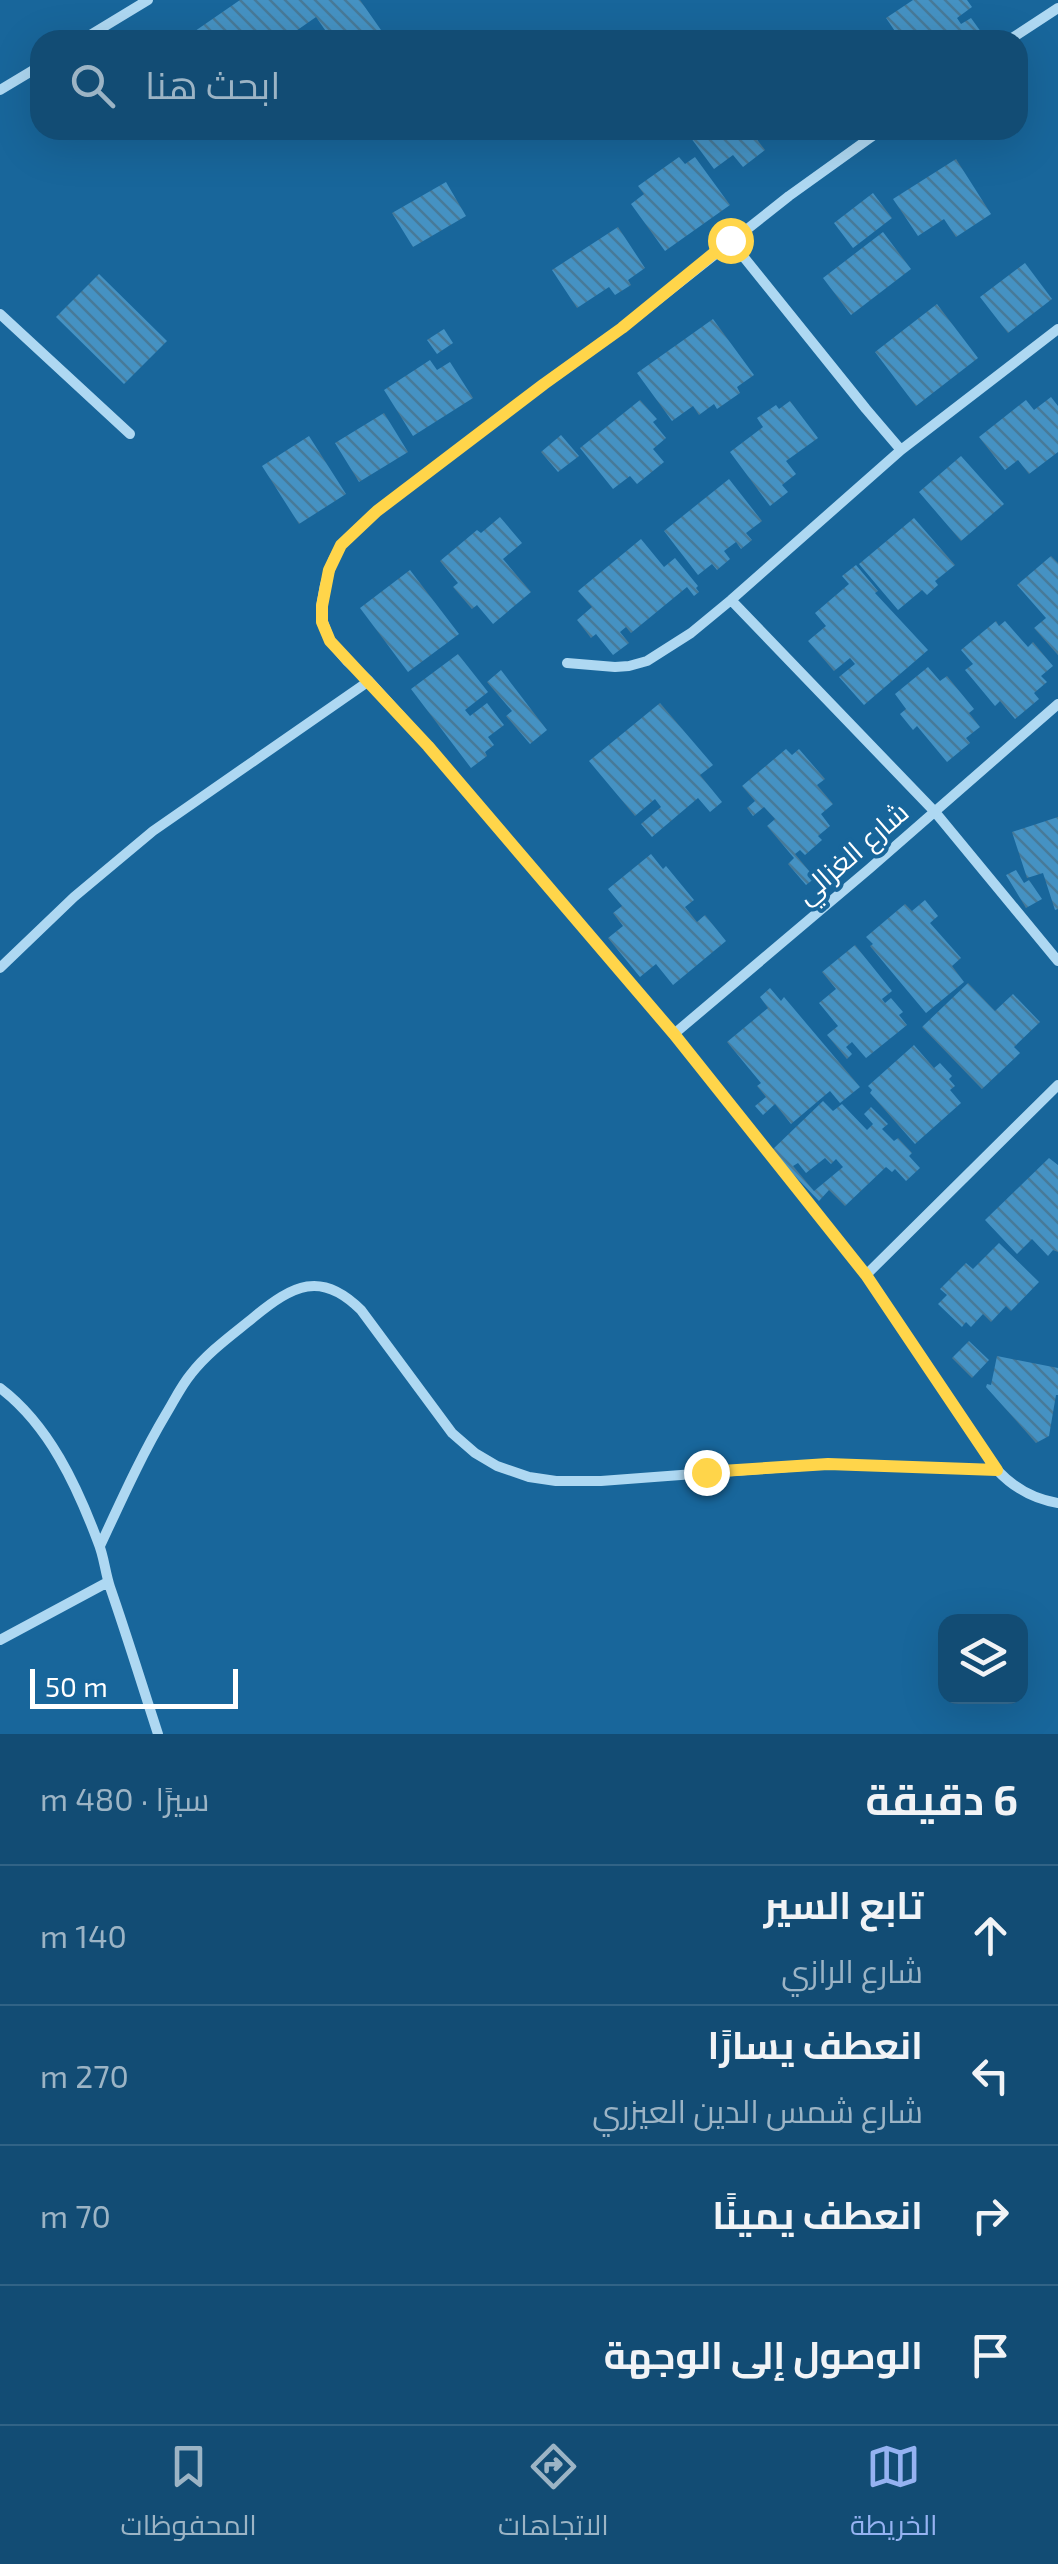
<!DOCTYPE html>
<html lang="ar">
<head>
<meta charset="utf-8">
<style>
	body { margin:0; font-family:"Exo 2",Cairo,sans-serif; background:#1f567c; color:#f1f3f6; direction:rtl }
	.controls { position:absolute; right:30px; bottom:30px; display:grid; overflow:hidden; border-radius:20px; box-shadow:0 10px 40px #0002 }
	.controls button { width:90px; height:90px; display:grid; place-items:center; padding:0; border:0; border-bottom:2px solid #316386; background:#124c74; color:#f1f3f6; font:50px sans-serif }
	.scale { position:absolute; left:30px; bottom:25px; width:208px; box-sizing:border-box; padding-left:10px; border:5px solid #fff; border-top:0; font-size:28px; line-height:35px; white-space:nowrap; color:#fff; -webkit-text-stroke:8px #18669b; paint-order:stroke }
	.stop { position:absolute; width:30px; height:30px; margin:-22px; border:8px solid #ffd54a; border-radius:50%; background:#fff }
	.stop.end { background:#ffd54a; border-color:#fff; box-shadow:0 2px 10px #0008 }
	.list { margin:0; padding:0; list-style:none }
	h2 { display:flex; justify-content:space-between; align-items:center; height:130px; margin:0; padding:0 40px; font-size:42px }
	h2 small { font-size:32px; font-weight:400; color:#9cb4c5 }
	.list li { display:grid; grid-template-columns:65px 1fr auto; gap:30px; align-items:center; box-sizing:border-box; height:140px; padding:0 40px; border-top:2px solid #316386 }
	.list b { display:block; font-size:38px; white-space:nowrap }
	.list p { margin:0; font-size:32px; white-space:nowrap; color:#9cb4c5 }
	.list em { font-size:32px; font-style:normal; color:#9cb4c5 }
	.icon { flex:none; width:55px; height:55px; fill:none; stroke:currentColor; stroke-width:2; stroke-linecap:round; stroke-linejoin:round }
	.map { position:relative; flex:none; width:1058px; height:1734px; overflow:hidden; direction:ltr }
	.search { position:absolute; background:#124c74; box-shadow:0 10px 40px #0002; left:30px; right:30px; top:30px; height:110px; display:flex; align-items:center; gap:25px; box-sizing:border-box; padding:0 35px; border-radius:30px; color:#9cb4c5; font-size:38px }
	.sheet { height:690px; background:#124c74 }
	nav { display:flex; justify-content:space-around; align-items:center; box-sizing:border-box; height:140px; border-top:2px solid #316386; background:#124c74; font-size:28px; color:#9cb4c5 }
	nav a { display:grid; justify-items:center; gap:5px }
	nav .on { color:#95b2f1 }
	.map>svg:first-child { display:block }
</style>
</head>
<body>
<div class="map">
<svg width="1058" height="1734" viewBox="0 0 1058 1734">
	<defs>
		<pattern id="building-back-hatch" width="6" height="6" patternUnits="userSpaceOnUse" patternTransform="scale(2.5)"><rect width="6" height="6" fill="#4592c3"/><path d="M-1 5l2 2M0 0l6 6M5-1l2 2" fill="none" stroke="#477a99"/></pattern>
	</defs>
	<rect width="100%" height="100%" fill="#18669b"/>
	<!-- building -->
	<path fill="url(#building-back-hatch)" fill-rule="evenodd" d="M 240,0 L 360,0 L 388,40 L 332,40 L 316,17 L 286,38 L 288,40 L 182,40 Z
		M 913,0 L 967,0 L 972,7 L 957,18 L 961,24 L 971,18 L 984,36 L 977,40 L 901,40 L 886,18 Z
		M 685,130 L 765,130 L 755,137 L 765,150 L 743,167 L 733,155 L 714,169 Z
		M 679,157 L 685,164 L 695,157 L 730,205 L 665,251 L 631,204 L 644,194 L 638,186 Z
		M 956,159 L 991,214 L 956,237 L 944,219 L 918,236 L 893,199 Z
		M 446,182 L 466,216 L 413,247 L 392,213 Z
		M 873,193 L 892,218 L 853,248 L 834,223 Z
		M 618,227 L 645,268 L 628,280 L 631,285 L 615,295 L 609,287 L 577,308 L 552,270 Z
		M 883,232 L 911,269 L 851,315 L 823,278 Z
		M 1025,263 L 1052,299 L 1008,333 L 980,297 Z
		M 99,274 L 167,341 L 124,384 L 56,317 Z
		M 937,304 L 978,358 L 916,406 L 875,352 Z
		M 713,319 L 754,375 L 737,387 L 740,393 L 717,409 L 714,404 L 699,415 L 693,406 L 672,421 L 637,373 Z
		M 444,329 L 453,343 L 437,354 L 427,340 Z
		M 430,360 L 437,370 L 450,362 L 473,398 L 413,436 L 384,390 Z
		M 1051,397 L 1058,406 L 1058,452 L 1029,474 L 1018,460 L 1005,470 L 979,437 L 1026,400 L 1034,410 Z
		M 640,400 L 657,419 L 653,422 L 666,438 L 653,449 L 664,462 L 637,484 L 630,476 L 613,489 L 580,448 Z
		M 790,401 L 818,438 L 786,461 L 796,474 L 782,485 L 788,492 L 770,506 L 730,452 L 763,427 L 757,418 L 776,405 L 779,409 Z
		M 384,413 L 408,452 L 359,482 L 335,443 Z
		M 561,435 L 579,456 L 558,472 L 541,452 Z
		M 309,436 L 346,494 L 299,524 L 262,466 Z
		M 961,456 L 1004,504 L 961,541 L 919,492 Z
		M 729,479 L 762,521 L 746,533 L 752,540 L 741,549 L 736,542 L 724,551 L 730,559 L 717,570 L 712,564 L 698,575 L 664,531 Z
		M 500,517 L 522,543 L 503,559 L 531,592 L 493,624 L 477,605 L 472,609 L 453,587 L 458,583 L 440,561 L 477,530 L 481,533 Z
		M 914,518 L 955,565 L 935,581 L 938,585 L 927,595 L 922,590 L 898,610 L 859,564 Z
		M 641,539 L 664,567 L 675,558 L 698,586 L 696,588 L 699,592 L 694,596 L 687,587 L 631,633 L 626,627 L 620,632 L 629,643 L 613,655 L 596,634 L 591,638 L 577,620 L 592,607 L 578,591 Z
		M 1051,556 L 1058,563 L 1058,655 L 1034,628 L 1046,618 L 1017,585 Z
		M 856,565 L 878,591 L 875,593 L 928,650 L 864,705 L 839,677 L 855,664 L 850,658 L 834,671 L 808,641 L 826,626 L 815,613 L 849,584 L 842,576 Z
		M 410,570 L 459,634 L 408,672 L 360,608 Z
		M 996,621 L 999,626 L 1005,621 L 1028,647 L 1033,642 L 1053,666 L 1041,676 L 1047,682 L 1034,693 L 1039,699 L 1015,719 L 1000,701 L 995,706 L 965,670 L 973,664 L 961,650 Z
		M 458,654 L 488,692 L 465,710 L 470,716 L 487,703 L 504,725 L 488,737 L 494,745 L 485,752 L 487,756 L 471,768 L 411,689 Z
		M 928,667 L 940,681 L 947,676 L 974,709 L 969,713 L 980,727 L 966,738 L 970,743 L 947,762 L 917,726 L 913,730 L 900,714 L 906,709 L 895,694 Z
		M 501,670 L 547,730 L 530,744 L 506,716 L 512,711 L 487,682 Z
		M 660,703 L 713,765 L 700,775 L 722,802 L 710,812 L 698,798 L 652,837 L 641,824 L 661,807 L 655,799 L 635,816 L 589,761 Z
		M 786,749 L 792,755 L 799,749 L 825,779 L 817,785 L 833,804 L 821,814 L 830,826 L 818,836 L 822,840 L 805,855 L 800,850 L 795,854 L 815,878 L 806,885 L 788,864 L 794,858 L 767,826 L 775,819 L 764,807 L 753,816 L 747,808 L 755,801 L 742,786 Z
		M 1058,817 L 1058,909 L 1055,910 L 1043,873 L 1027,878 L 1012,832 Z
		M 651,854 L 663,869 L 666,866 L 694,900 L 685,907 L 697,922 L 705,915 L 726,941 L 673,985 L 656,964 L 640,977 L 608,938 L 623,926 L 613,913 L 622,906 L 608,889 Z
		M 1016,870 L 1024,883 L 1029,880 L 1042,899 L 1026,908 L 1006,875 Z
		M 925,900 L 938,916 L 930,923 L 961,958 L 952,966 L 964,982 L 926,1013 L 870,946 L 873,944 L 866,937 L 905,904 L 912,911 Z
		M 855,945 L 892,991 L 882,999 L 885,1003 L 891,998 L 903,1012 L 899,1015 L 907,1025 L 866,1058 L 852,1042 L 846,1047 L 852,1054 L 847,1059 L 827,1035 L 838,1026 L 819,1003 L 836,989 L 822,972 Z
		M 968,983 L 995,1011 L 1013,994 L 1040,1022 L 1014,1047 L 1020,1053 L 982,1089 L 922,1027 Z
		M 770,988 L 781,1001 L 784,997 L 860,1087 L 840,1103 L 830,1091 L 791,1124 L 775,1104 L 763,1115 L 755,1106 L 766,1097 L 757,1086 L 761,1083 L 727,1042 L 768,1008 L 760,997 Z
		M 914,1045 L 934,1068 L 940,1063 L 952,1076 L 949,1079 L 955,1086 L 950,1090 L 961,1103 L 915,1144 L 870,1093 L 872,1090 L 868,1086 Z
		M 823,1101 L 833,1111 L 842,1104 L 867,1130 L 873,1124 L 864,1114 L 871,1107 L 888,1124 L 882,1129 L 894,1141 L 898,1138 L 912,1153 L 909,1156 L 920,1168 L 906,1181 L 895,1169 L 892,1172 L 886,1167 L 845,1206 L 829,1190 L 819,1201 L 771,1151 ZM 825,1158 L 831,1164 L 836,1159 L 843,1167 L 814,1191 L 793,1166 L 798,1163 L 806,1173 Z
		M 1049,1158 L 1058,1165 L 1058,1252 L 1053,1250 L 1048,1256 L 1032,1239 L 1017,1254 L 985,1220 Z
		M 999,1243 L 1039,1282 L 1011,1311 L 1006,1306 L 991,1322 L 983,1314 L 971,1327 L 966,1322 L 962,1327 L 938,1304 L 947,1295 L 940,1289 L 966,1263 L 973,1269 Z
		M 969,1341 L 989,1360 L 972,1378 L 952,1358 Z
		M 997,1356 L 1058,1368 L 1058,1395 L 1056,1395 L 1049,1436 L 1036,1443 L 986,1387 L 987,1384 L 991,1385 Z"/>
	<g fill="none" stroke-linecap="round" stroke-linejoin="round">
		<!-- street -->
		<path stroke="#aed8f2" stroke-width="10" d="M 82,40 L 148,0
			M 1009,40 L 1058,8
			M 0,90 L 40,66
			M 881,130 L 789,196 L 622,328 L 544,384 L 377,511 L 341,545 L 333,560 L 325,585 L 321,607 L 323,622 L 330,641 L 347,661 L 369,681 L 428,746 L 674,1034 L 866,1275 L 997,1470 C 1014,1488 1033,1499 1058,1503
			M 730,240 L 866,409 L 901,450
			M 0,314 L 130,434
			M 731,600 L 935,812 L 1058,961
			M 567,663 L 615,667 L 629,666 L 647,661 L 691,633 L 731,600 L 901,450 L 1058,329
			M 0,968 L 74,897 L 153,831 L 369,681
			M 674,1034 L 869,869 L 1058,704
			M 866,1275 L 1058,1085
			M 0,1388 C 49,1425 77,1486 98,1542 C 104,1556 105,1572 110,1587 C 127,1636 142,1685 158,1734
			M 100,1546 C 121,1501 141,1456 166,1414 C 174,1401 181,1386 191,1374 C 208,1352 232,1335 254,1317 C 293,1285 321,1270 361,1310 L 452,1433 L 475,1453 L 497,1466 L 529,1477 L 556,1481 L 601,1481 L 828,1464 L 997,1470
			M 0,1640 L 108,1582"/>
	</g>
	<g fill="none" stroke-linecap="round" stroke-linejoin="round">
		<!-- route -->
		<path stroke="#ffd54a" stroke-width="12" d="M 706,1472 L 828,1464 L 997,1470 L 866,1275 L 674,1034 L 428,746 L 330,641 L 322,622 L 322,606 L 329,570 L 341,545 L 377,511 L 544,384 L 622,328 L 730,240"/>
	</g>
	<g text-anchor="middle" stroke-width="8" stroke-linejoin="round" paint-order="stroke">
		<!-- street labels -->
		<g font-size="28" fill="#fff" stroke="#18669b">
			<text transform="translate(852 853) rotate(-41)" y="10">شارع الغزالي</text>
		</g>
	</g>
</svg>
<div class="controls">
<button><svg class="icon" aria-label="layers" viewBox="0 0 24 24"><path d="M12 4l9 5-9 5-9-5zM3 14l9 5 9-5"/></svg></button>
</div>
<div class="scale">50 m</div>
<div class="stop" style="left:730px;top:240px"></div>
<div class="stop end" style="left:706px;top:1472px"></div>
<div class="search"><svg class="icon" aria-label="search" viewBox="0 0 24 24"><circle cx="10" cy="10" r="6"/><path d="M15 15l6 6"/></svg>ابحث هنا</div>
</div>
<section class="sheet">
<h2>6 دقيقة<small>سيرًا · 480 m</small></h2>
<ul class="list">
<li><svg class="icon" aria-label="ahead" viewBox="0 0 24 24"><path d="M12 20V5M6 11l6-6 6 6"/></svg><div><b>تابع السير</b><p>شارع الرازي</p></div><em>140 m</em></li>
<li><svg class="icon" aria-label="left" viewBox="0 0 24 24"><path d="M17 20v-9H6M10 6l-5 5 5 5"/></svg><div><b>انعطف يسارًا</b><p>شارع شمس الدين العيزري</p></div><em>270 m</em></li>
<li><svg class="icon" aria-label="right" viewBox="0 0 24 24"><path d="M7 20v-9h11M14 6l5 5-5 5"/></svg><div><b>انعطف يمينًا</b></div><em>70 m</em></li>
<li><svg class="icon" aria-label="arrive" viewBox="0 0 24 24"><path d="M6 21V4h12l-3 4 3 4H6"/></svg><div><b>الوصول إلى الوجهة</b></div></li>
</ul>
</section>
<nav>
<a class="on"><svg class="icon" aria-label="map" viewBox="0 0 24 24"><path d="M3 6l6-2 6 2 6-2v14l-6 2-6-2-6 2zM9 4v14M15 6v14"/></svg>الخريطة</a>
<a><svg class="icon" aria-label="directions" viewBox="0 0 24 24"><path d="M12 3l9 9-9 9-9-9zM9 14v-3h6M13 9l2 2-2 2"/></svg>الاتجاهات</a>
<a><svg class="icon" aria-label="saved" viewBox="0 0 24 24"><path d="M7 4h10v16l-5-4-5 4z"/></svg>المحفوظات</a>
</nav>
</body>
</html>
